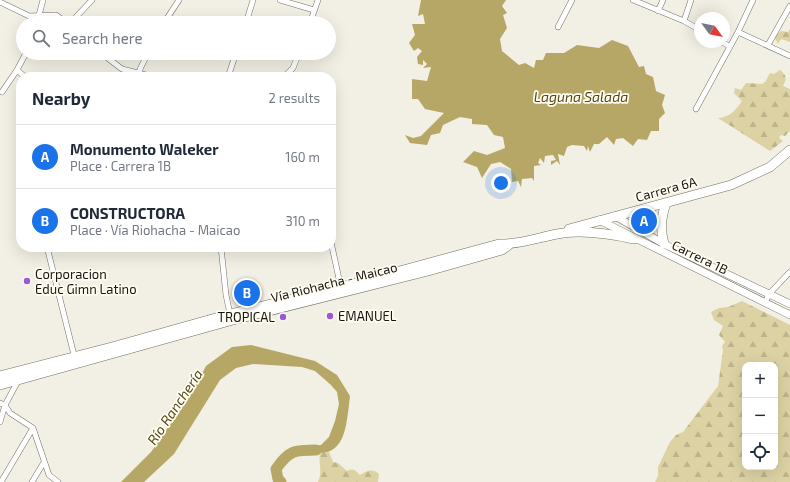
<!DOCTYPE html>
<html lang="en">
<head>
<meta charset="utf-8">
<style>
	body { margin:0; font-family:"Exo 2",sans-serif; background:#f6f6f7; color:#1f2937 }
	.controls { position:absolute; right:12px; bottom:12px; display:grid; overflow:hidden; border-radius:8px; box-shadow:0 4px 16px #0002 }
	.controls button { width:36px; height:36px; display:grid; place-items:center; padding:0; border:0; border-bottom:1px solid #e0e1e3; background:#fff; color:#1f2937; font:20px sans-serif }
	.compass { position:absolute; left:694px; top:12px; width:36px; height:36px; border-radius:50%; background:#fff; box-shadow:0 4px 16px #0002; rotate:123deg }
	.you { position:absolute; left:501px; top:183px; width:14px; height:14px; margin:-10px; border:3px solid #fff; border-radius:50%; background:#1a73e8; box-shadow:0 0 0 6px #1a73e833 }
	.badge { display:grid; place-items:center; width:26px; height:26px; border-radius:50%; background:#1a73e8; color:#fff; font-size:13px; font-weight:700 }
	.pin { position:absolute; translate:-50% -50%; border:2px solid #fff; box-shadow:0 1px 4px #0006 }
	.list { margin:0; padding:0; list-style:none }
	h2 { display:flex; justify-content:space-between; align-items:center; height:52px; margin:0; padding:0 16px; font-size:17px }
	h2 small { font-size:13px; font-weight:400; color:#747a83 }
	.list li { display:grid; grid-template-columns:26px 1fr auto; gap:12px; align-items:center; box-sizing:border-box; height:64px; padding:0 16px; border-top:1px solid #e0e1e3 }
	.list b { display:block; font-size:15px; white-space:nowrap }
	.list p { margin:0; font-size:13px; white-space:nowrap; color:#747a83 }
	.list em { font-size:13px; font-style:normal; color:#747a83 }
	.icon { flex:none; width:22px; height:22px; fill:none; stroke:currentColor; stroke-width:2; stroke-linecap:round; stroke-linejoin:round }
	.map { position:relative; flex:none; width:790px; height:482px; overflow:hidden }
	.search { position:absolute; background:#fff; box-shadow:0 4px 16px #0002; left:16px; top:16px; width:320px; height:44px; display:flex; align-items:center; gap:10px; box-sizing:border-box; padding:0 14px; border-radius:22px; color:#747a83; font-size:15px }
	.panel { position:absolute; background:#fff; box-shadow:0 4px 16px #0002; left:16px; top:72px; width:320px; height:180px; border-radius:16px }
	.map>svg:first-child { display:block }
</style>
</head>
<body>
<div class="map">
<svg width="790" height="482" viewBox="0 0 790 482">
	<defs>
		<pattern id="forest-firs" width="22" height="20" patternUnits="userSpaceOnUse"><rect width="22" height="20" fill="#ddd2a4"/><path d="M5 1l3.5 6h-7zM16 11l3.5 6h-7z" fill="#bdb48c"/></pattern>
	</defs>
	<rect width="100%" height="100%" fill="#f2efe4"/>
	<!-- forest -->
	<path fill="url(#forest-firs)" fill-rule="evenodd" d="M 790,29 L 790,42 L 781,39 L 778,44 L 775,38 L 777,34 L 781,31 L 788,32 Z
		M 780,70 C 787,76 787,78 783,86 L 790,89 L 790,131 L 785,136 L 781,135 L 779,138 L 783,141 L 770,151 L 718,118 C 730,117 735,111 742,101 L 734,93 L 735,88 L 741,90 L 746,83 L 762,84 L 765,82 L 770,73 L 774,74 Z
		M 742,301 L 790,325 L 790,482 L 655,482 L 658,476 L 658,467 L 670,442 L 676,435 L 683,432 L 718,386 L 723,350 L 722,346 L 725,342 L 719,335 L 723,326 L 714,320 L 711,312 L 719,308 L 728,307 ZM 745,365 L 775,365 L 775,467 L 745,467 Z
		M 329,452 L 333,462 L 338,463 L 347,471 C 353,468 355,470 360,475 C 367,471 372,468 379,474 L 378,482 L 318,482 C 323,471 318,463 320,453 Z"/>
	<!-- water -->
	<path fill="#b7a767" d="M 421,0 L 506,0 L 502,6 L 507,13 L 503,15 L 507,28 L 500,39 L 502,51 L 519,65 L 525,63 L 534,68 L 536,60 L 543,60 L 546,53 L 564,53 L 577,45 L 599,48 L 612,40 L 628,46 L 639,67 L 644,66 L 646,74 L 653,77 L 656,91 L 665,95 L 662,105 L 665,113 L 659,119 L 659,131 L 651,131 L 647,140 L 638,139 L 633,146 L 623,138 L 616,139 L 614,145 L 607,137 L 599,144 L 594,144 L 590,152 L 588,146 L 587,151 L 584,146 L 572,145 L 567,147 L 564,156 L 558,154 L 560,165 L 557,161 L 551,165 L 551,161 L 556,160 L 553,155 L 545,156 L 544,163 L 540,158 L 538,163 L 541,165 L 534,166 L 534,181 L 532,178 L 522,179 L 521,187 L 518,181 L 512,182 L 511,169 L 500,162 L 491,164 L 482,178 L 477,167 L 463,162 L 474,151 L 487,155 L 505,148 L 503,137 L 494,135 L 487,125 L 472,124 L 472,119 L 460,117 L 443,125 L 440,133 L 431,135 L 427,145 L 410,143 L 405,135 L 413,138 L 421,136 L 444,113 L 425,109 L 418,99 L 412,99 L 412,79 L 427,81 L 431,67 L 423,68 L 427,64 L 423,60 L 423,65 L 418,64 L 417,57 L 422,51 L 418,48 L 414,51 L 409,43 L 415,35 L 412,24 L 425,24 L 423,14 L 418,16 Z
		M 251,345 L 315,361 L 337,375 L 350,396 C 346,428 346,464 302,450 L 311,446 L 321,445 L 329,437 L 335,421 L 339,404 L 337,392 L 331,385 L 315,371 L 302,367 L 253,364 L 236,368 L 220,380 L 174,454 L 144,482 L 121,482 L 151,452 L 193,391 L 206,366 L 232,347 Z"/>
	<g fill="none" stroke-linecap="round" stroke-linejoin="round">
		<!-- river -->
		<path stroke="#b7a767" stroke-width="11" d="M 281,482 L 278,479 L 276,469 C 289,450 295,450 316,450"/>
		<!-- street casing -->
		<g stroke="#737167" stroke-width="6">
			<path id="street" d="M 280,0 L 314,10
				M 633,0 L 684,21 L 700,30
				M 0,2 L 29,16 L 56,15 L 67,23
				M 658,11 L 663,0
				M 39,15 L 43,0
				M 684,21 L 691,0
				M 41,23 L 45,15
				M 73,23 L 76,17 L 92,0
				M 164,23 L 179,0
				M 246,23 L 253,0
				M 310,23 L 318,0
				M 558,27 L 572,0
				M 738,32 L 790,56
				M 722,42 L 729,46
				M 768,45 L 790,6
				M 101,53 L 122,69 L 154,77
				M 17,70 L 25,77
				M 137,77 L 141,67 L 148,53
				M 228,77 L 236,53
				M 284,77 L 293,68 L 299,53
				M 2,92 L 17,70 L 26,53
				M 696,109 L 738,32 L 753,0
				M 331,242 L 341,288
				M 47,247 L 75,359
				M 221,247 L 226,295 L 230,314
				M 765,303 L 769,294 L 790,272
				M 18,381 L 5,405 L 10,413 L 33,428 L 49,475 L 58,482
				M 0,403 L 5,405 L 0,422
				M 1,482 L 33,428
				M 32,482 L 44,462"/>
		</g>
		<!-- secondary casing -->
		<g stroke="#737167" stroke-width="8">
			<path id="secondary" d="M 615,216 L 664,244 L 790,304
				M 599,220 L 790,315"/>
		</g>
		<!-- highway casing -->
		<g stroke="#737167" stroke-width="10">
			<path id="highway" d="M 569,229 L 731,185 L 770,167 L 790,150
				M 664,244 C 660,229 661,218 666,203
				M 0,376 L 112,347 L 230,314 L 341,287 L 499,244 C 520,245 542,236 563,233 C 587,230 611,234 634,239
				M 0,385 L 233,320 L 428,271 L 502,250 L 510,244"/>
		</g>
		<!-- street -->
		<use href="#street" stroke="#fff" stroke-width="5"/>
		<!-- secondary -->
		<use href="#secondary" stroke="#fff" stroke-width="7"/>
		<!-- highway -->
		<use href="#highway" stroke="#fff" stroke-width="9"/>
	</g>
	<!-- markers -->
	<g fill="#995bd2" stroke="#fffcf1" stroke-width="1.5">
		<circle cx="27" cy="281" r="4"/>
		<circle cx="330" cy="316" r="4"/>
		<circle cx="283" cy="317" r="4"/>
	</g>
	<g text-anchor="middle" stroke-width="3.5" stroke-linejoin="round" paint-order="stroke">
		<!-- street labels -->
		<g font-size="13" fill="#161612" stroke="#fffcf1">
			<text transform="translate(666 189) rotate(-15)" y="5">Carrera 6A</text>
			<text transform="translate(700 257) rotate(26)" y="5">Carrera 1B</text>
			<text transform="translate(334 282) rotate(-14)" y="5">Vía Riohacha - Maicao</text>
		</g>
		<!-- poi labels -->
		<g font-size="13" fill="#161612" stroke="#fffcf1" text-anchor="start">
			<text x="35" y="279">Corporacion<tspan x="35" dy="15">Educ Gimn Latino</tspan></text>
			<text x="338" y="321">EMANUEL</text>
			<text x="275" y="322" text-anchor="end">TROPICAL</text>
		</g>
		<!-- water labels -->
		<g font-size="14" font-style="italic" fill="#544816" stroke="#fffcf1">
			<text x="581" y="102">Laguna Salada</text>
			<text transform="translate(175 407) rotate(-56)" y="5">Río Ranchería</text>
		</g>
	</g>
</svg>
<div class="controls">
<button>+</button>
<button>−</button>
<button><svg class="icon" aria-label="locate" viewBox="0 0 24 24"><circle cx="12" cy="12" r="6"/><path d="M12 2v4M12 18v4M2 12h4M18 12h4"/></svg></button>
</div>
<svg class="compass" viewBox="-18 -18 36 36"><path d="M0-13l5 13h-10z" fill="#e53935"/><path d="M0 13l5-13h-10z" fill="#747a83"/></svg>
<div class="you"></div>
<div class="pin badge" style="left:644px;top:221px">A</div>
<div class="pin badge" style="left:247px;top:293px">B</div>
<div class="search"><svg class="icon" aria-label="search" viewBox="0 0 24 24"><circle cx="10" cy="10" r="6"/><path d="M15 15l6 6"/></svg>Search here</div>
<section class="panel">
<h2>Nearby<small>2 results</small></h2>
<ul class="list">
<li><span class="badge">A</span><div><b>Monumento Waleker</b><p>Place · Carrera 1B</p></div><em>160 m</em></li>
<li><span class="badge">B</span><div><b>CONSTRUCTORA</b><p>Place · Vía Riohacha - Maicao</p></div><em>310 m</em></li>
</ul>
</section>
</div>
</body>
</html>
